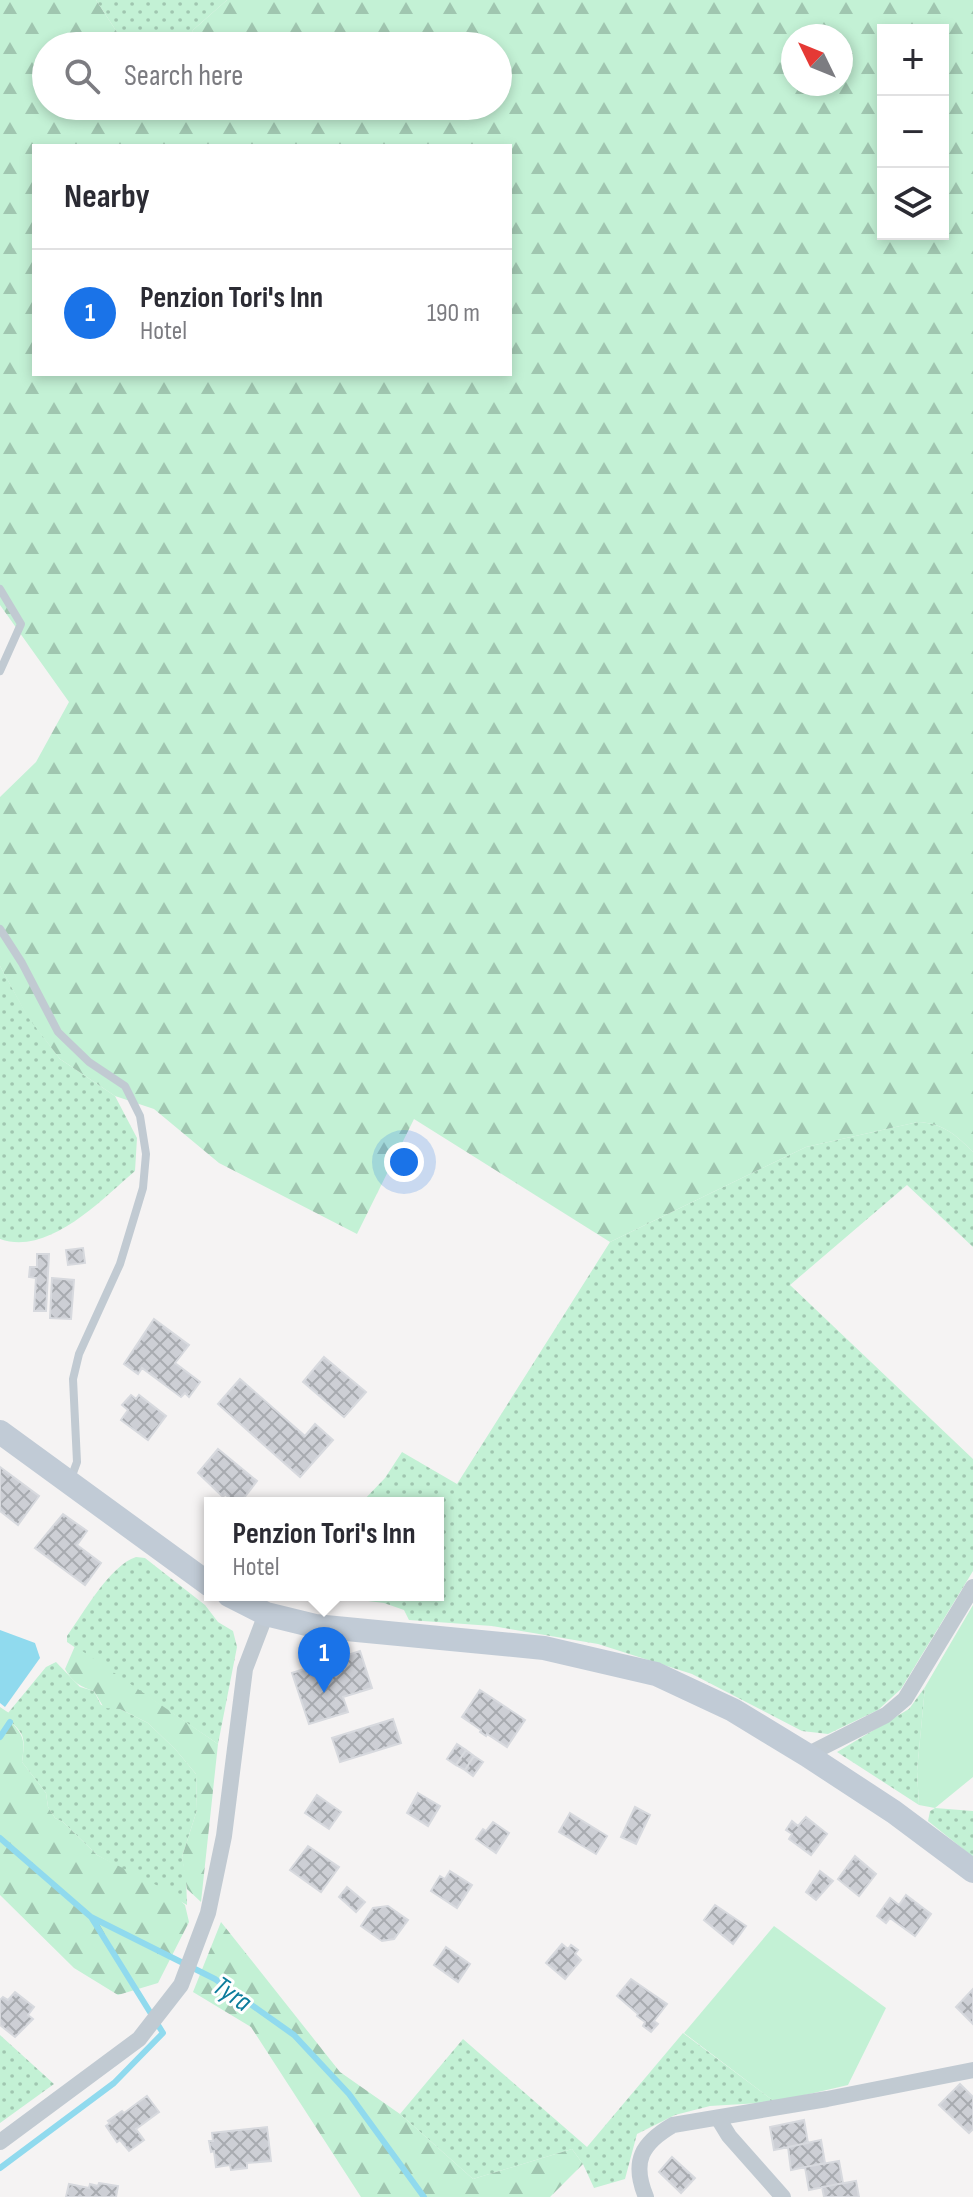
<!DOCTYPE html>
<html lang="en">
<head>
<meta charset="utf-8">
<style>
	body { margin:0; font-family:"Sofia Sans Condensed",sans-serif; background:#f7f7f7; color:#2b2b33 }
	.controls { position:absolute; right:24px; top:24px; display:grid; overflow:hidden; border-radius:0px; box-shadow:0 4px 12px #0003 }
	.controls button { width:72px; height:72px; display:grid; place-items:center; padding:0; border:0; border-bottom:2px solid #e1e1e2; background:#fff; color:#2b2b33; font:40px sans-serif }
	.compass { position:absolute; left:781px; top:24px; width:72px; height:72px; border-radius:50%; background:#fff; box-shadow:0 4px 12px #0003; rotate:313deg }
	.you { position:absolute; left:404px; top:1162px; width:28px; height:28px; margin:-20px; border:6px solid #fff; border-radius:50%; background:#1a73e8; box-shadow:0 0 0 12px #1a73e833 }
	.badge { display:grid; place-items:center; width:52px; height:52px; border-radius:50%; background:#1a73e8; color:#fff; font-size:26px; font-weight:700 }
	.pin { position:absolute; translate:-50% -66px; filter:drop-shadow(0 2px 4px #0008) }
	.pin::after { content:''; position:absolute; top:42px; width:28px; height:24px; background:inherit; clip-path:polygon(0 0,100% 0,50% 100%) }
	.popup { position:absolute; left:204px; top:1497px; width:240px; height:104px; box-sizing:border-box; display:grid; place-content:center; border-radius:0px; background:#fff; filter:drop-shadow(0 2px 6px #0005); font-size:26px; white-space:nowrap; color:#7c7c81 }
	.popup b { font-size:30px; color:#2b2b33 }
	.popup::after { content:''; position:absolute; left:50%; top:100%; margin-left:-16px; border:16px solid transparent; border-top-color:#fff }
	.list { margin:0; padding:0; list-style:none }
	h2 { display:flex; justify-content:space-between; align-items:center; height:104px; margin:0; padding:0 32px; font-size:34px }
	h2 small { font-size:26px; font-weight:400; color:#7c7c81 }
	.list li { display:grid; grid-template-columns:52px 1fr auto; gap:24px; align-items:center; box-sizing:border-box; height:128px; padding:0 32px; border-top:2px solid #e1e1e2 }
	.list b { display:block; font-size:30px; white-space:nowrap }
	.list p { margin:0; font-size:26px; white-space:nowrap; color:#7c7c81 }
	.list em { font-size:26px; font-style:normal; color:#7c7c81 }
	.icon { flex:none; width:44px; height:44px; fill:none; stroke:currentColor; stroke-width:2; stroke-linecap:round; stroke-linejoin:round }
	.map { position:relative; flex:none; width:973px; height:2197px; overflow:hidden }
	.search { position:absolute; background:#fff; box-shadow:0 4px 12px #0003; left:32px; top:32px; width:480px; height:88px; display:flex; align-items:center; gap:20px; box-sizing:border-box; padding:0 28px; border-radius:44px; color:#7c7c81; font-size:30px }
	.panel { position:absolute; background:#fff; box-shadow:0 4px 12px #0003; left:32px; top:144px; width:480px; height:232px; border-radius:0px }
	.map>svg:first-child { display:block }
</style>
</head>
<body>
<div class="map">
<svg width="973" height="2197" viewBox="0 0 973 2197">
	<defs>
		<pattern id="grass-dots" width="8" height="8" patternUnits="userSpaceOnUse" patternTransform="scale(2)"><rect width="8" height="8" fill="#c3f1d5"/><path d="M2 2h.1M6 6h.1" fill="none" stroke="#a0c6b0" stroke-width="1.8" stroke-linecap="round"/></pattern>
		<pattern id="forest-firs" width="22" height="20" patternUnits="userSpaceOnUse" patternTransform="scale(2)"><rect width="22" height="20" fill="#c3f1d5"/><path d="M5 1l3.5 6h-7zM16 11l3.5 6h-7z" fill="#a0c6b0"/></pattern>
		<pattern id="building-cross-hatch" width="8" height="8" patternUnits="userSpaceOnUse" patternTransform="scale(2)"><rect width="8" height="8" fill="#cdcfd5"/><path d="M0 0l8 8M0 8l8-8" fill="none" stroke="#a8abb0"/></pattern>
	</defs>
	<rect width="100%" height="100%" fill="#f5f3f3"/>
	<!-- grass -->
	<path fill="url(#grass-dots)" d="M 96,0 L 227,0 L 193,30 L 185,46 L 126,46 Z
		M 0,966 L 27,1015 L 60,1059 L 115,1096 L 137,1138 L 135,1171 C 101,1200 49,1256 0,1239 Z
		M 918,1122 C 943,1123 956,1135 973,1152 L 973,1247 L 907,1185 L 790,1285 L 973,1459 L 973,1571 L 901,1689 L 878,1710 L 828,1734 L 802,1731 L 692,1674 L 598,1644 L 492,1626 L 409,1620 L 404,1610 L 384,1603 L 320,1595 L 438,1595 L 438,1503 L 361,1503 L 385,1478 L 402,1452 L 457,1484 L 610,1242 L 806,1147 Z
		M 136,1557 L 145,1558 L 205,1605 L 218,1622 L 233,1631 L 237,1647 L 218,1744 L 67,1642 L 67,1636 C 83,1614 110,1565 136,1557 Z
		M 56,1662 L 80,1687 L 94,1691 L 101,1705 L 120,1709 L 148,1723 L 176,1750 L 196,1774 L 197,1810 L 182,1857 L 186,1877 L 187,1905 L 97,1855 L 63,1822 L 55,1818 L 48,1807 L 46,1793 L 22,1762 C 23,1753 25,1743 22,1735 C 17,1725 11,1726 8,1713 L 46,1667 Z
		M 925,1687 L 917,1771 L 919,1805 L 837,1752 L 909,1709 Z
		M 935,1808 L 973,1811 L 973,1857 L 928,1821 L 930,1811 Z
		M 683,2033 L 775,2102 L 710,2106 L 675,2115 L 637,2134 L 625,2179 L 594,2188 L 583,2164 L 572,2149 L 473,2179 L 400,2114 L 463,2039 L 587,2147 Z
		M 0,2035 L 54,2084 L 0,2123 Z"/>
	<!-- forest -->
	<path fill="url(#forest-firs)" fill-rule="evenodd" d="M 0,0 L 96,0 L 126,46 L 46,46 L 46,106 L 498,106 L 498,46 L 185,46 L 193,30 L 227,0 L 973,0 L 973,1152 C 956,1135 943,1123 918,1122 L 806,1147 L 610,1242 L 414,1119 L 357,1234 L 219,1163 L 154,1109 L 115,1096 L 60,1059 L 27,1016 L 0,966 L 0,797 L 36,762 L 69,702 L 0,605 ZM 883,30 L 943,30 L 943,234 L 883,234 ZM 793,36 L 841,36 L 841,84 L 793,84 ZM 34,146 L 510,146 L 510,374 L 34,374 Z
		M 75,1646 L 218,1744 L 201,1902 L 187,1889 L 182,1857 L 197,1810 L 196,1774 L 176,1750 L 148,1723 L 120,1709 L 104,1708 L 94,1691 C 81,1687 72,1682 65,1669 Z
		M 0,1707 L 9,1713 C 11,1726 16,1725 21,1735 C 25,1743 23,1753 22,1762 L 46,1793 L 48,1807 L 55,1818 L 63,1822 L 97,1855 L 172,1893 L 185,1905 L 189,1922 L 158,1983 L 118,1995 L 74,1968 L 0,1895 Z
		M 221,1922 L 340,2072 L 400,2114 L 473,2179 L 572,2149 L 583,2164 L 550,2197 L 361,2197 L 251,2027 L 193,1992 Z"/>
	<!-- garden -->
	<path fill="#c3f1d5" d="M 973,1605 L 973,1777 L 935,1808 L 919,1805 L 917,1771 L 925,1687 Z
		M 774,1926 L 886,2008 L 848,2085 L 775,2102 L 684,2033 Z"/>
	<!-- water -->
	<path fill="#90daee" d="M 0,1630 L 35,1643 L 40,1658 L 5,1707 L 0,1703 Z"/>
	<g fill="none" stroke-linecap="round" stroke-linejoin="round">
		<!-- stream -->
		<path stroke="#90daee" stroke-width="6" d="M 0,1737 L 10,1722
			M 0,1838 L 91,1917 L 215,1979 L 294,2035 L 349,2094 L 424,2197
			M 0,2168 L 114,2083 L 163,2033 L 91,1917"/>
	</g>
	<!-- building -->
	<path fill="url(#building-cross-hatch)" stroke="#d7d9de" stroke-width="2" d="M 83,1248 L 85,1263 L 68,1265 L 66,1250 Z
		M 37,1254 L 49,1254 L 46,1311 L 34,1311 L 36,1278 L 29,1277 L 30,1267 L 37,1267 Z
		M 52,1278 L 74,1280 L 71,1319 L 50,1318 Z
		M 154,1319 L 189,1345 L 175,1363 L 200,1382 L 189,1397 L 185,1393 L 181,1397 L 142,1368 L 138,1374 L 124,1364 Z
		M 324,1357 L 366,1392 L 344,1417 L 303,1382 Z
		M 240,1379 L 305,1436 L 315,1424 L 333,1440 L 300,1477 L 218,1404 Z
		M 131,1395 L 136,1399 L 139,1395 L 166,1416 L 148,1440 L 121,1420 L 128,1410 L 122,1405 Z
		M 218,1449 L 257,1481 L 240,1503 L 235,1503 L 225,1494 L 223,1497 L 198,1473 Z
		M 0,1467 L 39,1496 L 18,1525 L 0,1511 Z
		M 63,1514 L 87,1531 L 77,1545 L 101,1563 L 85,1585 L 35,1548 Z
		M 360,1651 L 372,1688 L 343,1697 L 348,1712 L 309,1724 L 292,1673 Z
		M 480,1690 L 525,1720 L 507,1747 L 487,1734 L 486,1736 L 480,1732 L 481,1730 L 462,1717 Z
		M 393,1719 L 401,1743 L 340,1762 L 332,1738 Z
		M 457,1744 L 466,1750 L 456,1765 L 447,1759 Z
		M 466,1750 L 474,1756 L 465,1770 L 456,1765 Z
		M 474,1756 L 483,1762 L 473,1776 L 465,1770 Z
		M 418,1793 L 440,1806 L 428,1826 L 407,1813 Z
		M 317,1795 L 341,1812 L 329,1829 L 305,1813 Z
		M 635,1807 L 650,1815 L 636,1844 L 621,1837 Z
		M 570,1813 L 607,1836 L 596,1854 L 559,1832 Z
		M 806,1817 L 827,1834 L 811,1855 L 789,1839 L 792,1834 L 786,1830 L 792,1821 L 798,1826 Z
		M 493,1822 L 509,1833 L 496,1853 L 476,1839 L 483,1829 L 486,1831 Z
		M 308,1846 L 339,1867 L 321,1892 L 290,1870 Z
		M 855,1856 L 876,1874 L 859,1896 L 838,1879 Z
		M 450,1871 L 472,1885 L 457,1908 L 431,1891 L 440,1876 L 445,1879 Z
		M 820,1871 L 833,1881 L 816,1900 L 806,1892 Z
		M 347,1887 L 365,1902 L 356,1912 L 339,1897 Z
		M 906,1895 L 931,1914 L 915,1936 L 890,1918 L 886,1923 L 877,1916 L 890,1898 L 899,1905 Z
		M 715,1905 L 746,1926 L 733,1944 L 704,1920 Z
		M 388,1906 L 408,1920 L 394,1939 L 382,1941 L 361,1926 L 373,1908 Z
		M 562,1944 L 568,1949 L 571,1945 L 578,1950 L 575,1954 L 581,1960 L 565,1979 L 546,1963 Z
		M 446,1947 L 470,1964 L 458,1982 L 434,1965 Z
		M 631,1979 L 667,2004 L 654,2021 L 658,2024 L 651,2032 L 643,2026 L 645,2022 L 637,2016 L 638,2014 L 617,1996 Z
		M 973,1989 L 973,2024 L 956,2007 Z
		M 15,1992 L 34,2007 L 28,2015 L 33,2019 L 15,2037 L 0,2025 L 0,2000 L 3,1997 L 8,2000 Z
		M 960,2084 L 973,2097 L 973,2129 L 969,2133 L 939,2105 Z
		M 147,2096 L 159,2112 L 136,2129 L 144,2140 L 129,2151 L 120,2140 L 117,2142 L 106,2126 L 110,2123 L 108,2121 L 122,2111 L 124,2113 Z
		M 804,2120 L 808,2143 L 774,2150 L 770,2127 Z
		M 267,2127 L 271,2161 L 247,2163 L 247,2168 L 231,2170 L 230,2165 L 216,2167 L 214,2151 L 211,2152 L 209,2141 L 213,2141 L 212,2133 Z
		M 821,2140 L 825,2163 L 791,2170 L 788,2147 Z
		M 672,2157 L 695,2178 L 681,2193 L 659,2172 Z
		M 839,2161 L 843,2183 L 809,2190 L 805,2167 Z
		M 856,2181 L 859,2197 L 824,2197 L 822,2187 Z
		M 99,2183 L 118,2186 L 116,2197 L 66,2197 L 69,2184 L 89,2188 L 90,2184 L 98,2186 Z"/>
	<g fill="none" stroke-linecap="round" stroke-linejoin="round">
		<!-- lane -->
		<path stroke="#c1cad2" stroke-width="8" d="M 0,589 L 21,624 L 0,671
			M 0,929 L 22,963 L 58,1032 L 89,1062 L 125,1086 L 140,1116 L 146,1154 L 143,1188 L 120,1264 L 79,1354 L 73,1379 L 77,1462 L 70,1481"/>
		<!-- street -->
		<path stroke="#c1cad2" stroke-width="16" d="M 807,1755 L 886,1715 L 905,1699 L 973,1587
			M 718,2118 L 729,2136 L 783,2197
			M 0,2142 L 139,2039 L 181,1985 L 208,1913 L 224,1836 L 245,1669 L 266,1614
			M 646,2197 C 631,2161 642,2143 673,2125 L 827,2099 L 973,2070"/>
		<!-- secondary -->
		<path stroke="#c1cbd6" stroke-width="24" d="M 0,1432 L 210,1585
			M 229,1595 L 266,1614 L 315,1626 L 544,1648 L 656,1674 L 733,1710 L 807,1755 L 894,1812 L 973,1871"/>
	</g>
	<g text-anchor="middle" stroke-width="6" stroke-linejoin="round" paint-order="stroke">
		<!-- water labels -->
		<g font-size="28" font-style="italic" fill="#0c7c9b" stroke="#fff">
			<text transform="translate(233 1993) rotate(34)" y="10">Tyra</text>
		</g>
	</g>
</svg>
<div class="controls">
<button>+</button>
<button>−</button>
<button><svg class="icon" aria-label="layers" viewBox="0 0 24 24"><path d="M12 4l9 5-9 5-9-5zM3 14l9 5 9-5"/></svg></button>
</div>
<svg class="compass" viewBox="-18 -18 36 36"><path d="M0-13l5 13h-10z" fill="#e53935"/><path d="M0 13l5-13h-10z" fill="#7c7c81"/></svg>
<div class="you"></div>
<div class="pin badge" style="left:324px;top:1693px">1</div>
<div class="popup"><b>Penzion Tori's Inn</b>Hotel</div>
<div class="search"><svg class="icon" aria-label="search" viewBox="0 0 24 24"><circle cx="10" cy="10" r="6"/><path d="M15 15l6 6"/></svg>Search here</div>
<section class="panel">
<h2>Nearby<small></small></h2>
<ul class="list">
<li><span class="badge">1</span><div><b>Penzion Tori's Inn</b><p>Hotel</p></div><em>190 m</em></li>
</ul>
</section>
</div>
</body>
</html>
